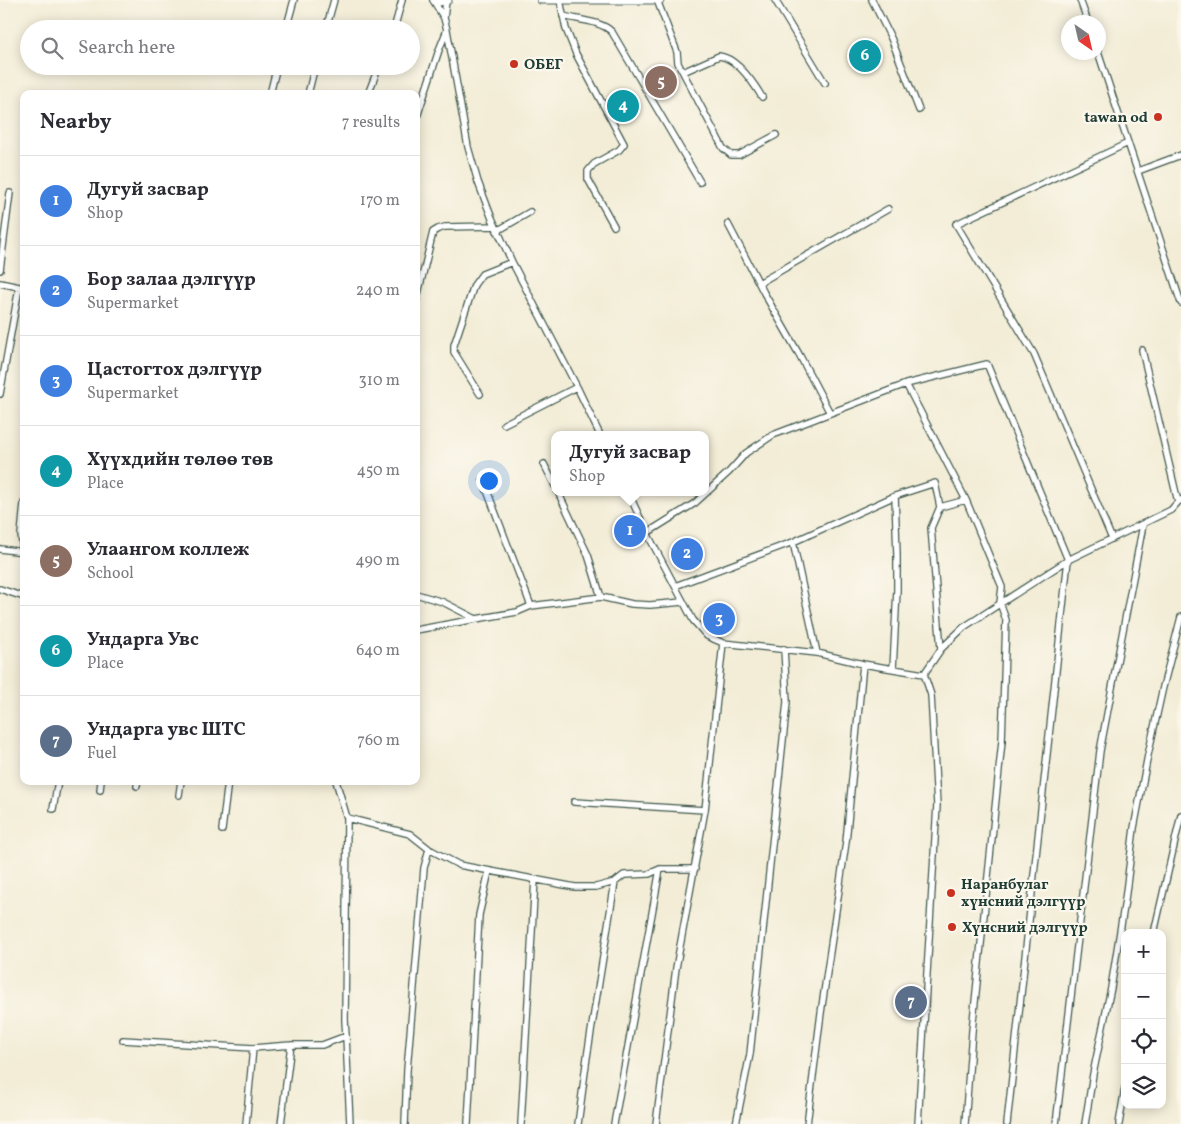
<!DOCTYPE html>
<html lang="en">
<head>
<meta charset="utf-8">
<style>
	body { margin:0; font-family:Vollkorn,serif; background:#f2f2f3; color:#2b2b33 }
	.controls { position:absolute; right:15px; bottom:15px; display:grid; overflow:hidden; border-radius:10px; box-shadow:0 2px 12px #0003 }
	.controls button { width:45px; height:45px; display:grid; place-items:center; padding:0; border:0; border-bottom:1px solid #e1e1e2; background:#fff; color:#2b2b33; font:25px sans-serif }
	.compass { position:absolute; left:1061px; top:15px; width:45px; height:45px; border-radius:50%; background:#fff; box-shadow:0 2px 12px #0003; rotate:146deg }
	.you { position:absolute; left:488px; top:480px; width:18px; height:18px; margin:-12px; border:4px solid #fff; border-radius:50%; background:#1a73e8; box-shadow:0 0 0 8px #1a73e833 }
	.badge { display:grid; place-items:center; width:32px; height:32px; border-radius:50%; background:#b45309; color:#fff; font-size:16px; font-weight:700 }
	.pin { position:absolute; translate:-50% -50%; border:2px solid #fff; box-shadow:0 1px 5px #0006 }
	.popup { position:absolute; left:551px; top:431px; width:158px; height:65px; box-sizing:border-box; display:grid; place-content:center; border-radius:10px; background:#fff; filter:drop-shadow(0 1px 4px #0005); font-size:16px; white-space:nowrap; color:#7c7c81 }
	.popup b { font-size:19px; color:#2b2b33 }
	.popup::after { content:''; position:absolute; left:50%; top:100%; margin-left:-10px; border:10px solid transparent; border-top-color:#fff }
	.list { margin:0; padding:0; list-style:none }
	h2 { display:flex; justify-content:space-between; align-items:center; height:65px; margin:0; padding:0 20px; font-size:21px }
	h2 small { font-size:16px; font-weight:400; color:#7c7c81 }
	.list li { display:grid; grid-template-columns:32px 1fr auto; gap:15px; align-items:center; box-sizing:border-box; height:90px; padding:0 20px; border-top:1px solid #e1e1e2 }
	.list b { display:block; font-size:19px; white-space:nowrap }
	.list p { margin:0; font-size:16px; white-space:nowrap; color:#7c7c81 }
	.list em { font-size:16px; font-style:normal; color:#7c7c81 }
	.icon { flex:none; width:28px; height:28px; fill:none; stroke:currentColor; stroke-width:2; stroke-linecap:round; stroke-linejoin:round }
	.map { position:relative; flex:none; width:1181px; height:1124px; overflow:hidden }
	.search { position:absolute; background:#fff; box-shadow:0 2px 12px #0003; left:20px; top:20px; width:400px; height:55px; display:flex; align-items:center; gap:12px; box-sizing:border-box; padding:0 18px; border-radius:28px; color:#7c7c81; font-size:19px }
	.panel { position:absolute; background:#fff; box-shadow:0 2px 12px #0003; left:20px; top:90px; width:400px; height:695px; border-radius:10px }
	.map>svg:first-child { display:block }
</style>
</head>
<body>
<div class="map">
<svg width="1181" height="1124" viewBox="0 0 1181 1124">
	<rect width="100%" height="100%" fill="#fbf7ec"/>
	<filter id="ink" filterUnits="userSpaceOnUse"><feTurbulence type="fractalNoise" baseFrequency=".02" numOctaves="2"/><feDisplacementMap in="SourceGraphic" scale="10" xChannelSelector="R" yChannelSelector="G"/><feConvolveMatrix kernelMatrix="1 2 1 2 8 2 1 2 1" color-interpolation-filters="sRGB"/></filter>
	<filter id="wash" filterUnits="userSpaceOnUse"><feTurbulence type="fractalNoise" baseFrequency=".0096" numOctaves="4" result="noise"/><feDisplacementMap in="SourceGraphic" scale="20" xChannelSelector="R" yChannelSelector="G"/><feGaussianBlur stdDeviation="1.12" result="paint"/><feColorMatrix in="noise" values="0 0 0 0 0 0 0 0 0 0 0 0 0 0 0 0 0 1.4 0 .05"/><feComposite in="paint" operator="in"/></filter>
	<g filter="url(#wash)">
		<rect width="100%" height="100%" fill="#f3edd7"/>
	</g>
	<g filter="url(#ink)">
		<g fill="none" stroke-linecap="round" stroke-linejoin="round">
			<!-- minor casing -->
			<g stroke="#3f574c" stroke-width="8">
				<path id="minor" d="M 433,0 L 444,18 L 447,30 L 468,147 L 478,182 L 491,216 L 512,262 L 577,387 L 600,435
					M 560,0 L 566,29 L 576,54 L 624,144 L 619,150 L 594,164 L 588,171 L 588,179 L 614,226
					M 657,0 L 677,52 L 678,63 L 723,148 L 731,155 L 739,155 L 776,135
					M 775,0 L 825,83
					M 872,0 L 891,38 L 919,110
					M 1080,0 L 1088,22
					M 563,16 C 578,20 602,21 612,32 L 700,182
					M 444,18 L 446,1
					M 286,29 L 294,0
					M 326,29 L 334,0
					M 394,29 L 402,0
					M 1098,52 C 1126,136 1154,220 1181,303
					M 683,72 L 719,56 C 737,58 753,82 762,97
					M 270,94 L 277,66
					M 308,94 L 315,66
					M 368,94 L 379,66
					M 416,120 L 439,50 L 447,30
					M 1138,171 L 1181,155
					M 728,224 L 764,293 L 800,356 L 830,413
					M 497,231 L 530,212
					M 0,270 L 10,193
					M 0,283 L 24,288
					M 759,283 L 888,209
					M 416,302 L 433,232 L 438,229 L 445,227 L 495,226
					M 1142,350 L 1178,502
					M 906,384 L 966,500 L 1002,587 L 1000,603 L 1006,620 L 1002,741 L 972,1031 L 965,1124
					M 0,394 L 19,288
					M 480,394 L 454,352 L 454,345 L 474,285 L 482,274 L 512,262
					M 504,424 L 577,387
					M 544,464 L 555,486
					M 483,480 L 531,606
					M 558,492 L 588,555 L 601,597
					M 628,492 L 647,533 L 693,620 L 707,636 L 723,643 L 817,653 L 863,664 L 924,674 L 931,695 L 937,805 L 918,1124
					M 940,507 L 931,528 L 941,649
					M 647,533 L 695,503 L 729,472 L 746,453 L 773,435 L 906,384 L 987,364 L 1068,560 L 1007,1124
					M 1112,539 L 1034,354 L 956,224 L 1128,143
					M 793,542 L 817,653
					M 0,549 L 24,552
					M 23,552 L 21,535 L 24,503
					M 675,586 L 793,542 L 895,496 L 935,483 L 940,507 L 966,500
					M 0,589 L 24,597
					M 416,594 L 443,602 L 476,619 L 517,612 L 531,606 L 601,597 L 632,604 L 650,605 L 683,602
					M 416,630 L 476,619
					M 893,669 L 897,590 L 897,555 L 895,496
					M 924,674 L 941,649 L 964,627 L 1068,560 L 1171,510 L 1178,502 L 1181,500
					M 336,781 L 347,818 L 345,1020 L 346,1036 L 350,1124
					M 137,786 L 138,781
					M 100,790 L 101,781
					M 179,795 L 181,781
					M 574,802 L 705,810
					M 53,809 L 58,781
					M 347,818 L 410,834 L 429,849 L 459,865 L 575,887 L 596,887 L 615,882 L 624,875 L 649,874 L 660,869
					M 222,830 L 228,781
					M 1154,933 L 1181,815
					M 123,1040 L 253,1048 L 291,1045 L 322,1045 L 346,1036
					M 246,1124 L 253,1048
					M 281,1124 L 291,1045
					M 405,1124 L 407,1070 L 424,868 L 429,849
					M 468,1124 L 479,915 L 489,871
					M 521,1124 L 535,879
					M 578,1124 L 587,1057 L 615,882
					M 614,1124 L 660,869 L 695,869
					M 656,1124 L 676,968 L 705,810 L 723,643
					M 736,1124 L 750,1054 L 787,702 L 784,649
					M 807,1124 L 821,1013 L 846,842 L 863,664
					M 1056,1124 L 1100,751 L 1143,525
					M 1085,1124 L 1093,1074 L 1111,988 L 1125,900 L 1134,828 L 1148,755 L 1163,687 L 1181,617
					M 1119,1124 L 1125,1088"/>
			</g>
			<!-- tertiary casing -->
			<g stroke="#3f574c" stroke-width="9">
				<path id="tertiary" d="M 434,0 L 439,2 L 448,0
					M 541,0 L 660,0"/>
			</g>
			<!-- minor -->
			<use href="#minor" stroke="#fff" stroke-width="5.5"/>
			<!-- tertiary -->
			<use href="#tertiary" stroke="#fff" stroke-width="7"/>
		</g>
	</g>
	<!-- markers -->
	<g fill="#c8321e" stroke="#fbf7ec" stroke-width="2">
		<circle cx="514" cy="64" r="5"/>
		<circle cx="1158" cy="117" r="5"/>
		<circle cx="951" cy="893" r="5"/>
		<circle cx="952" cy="927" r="5"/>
	</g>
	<g text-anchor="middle" stroke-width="4.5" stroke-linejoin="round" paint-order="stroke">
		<!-- poi labels -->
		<g font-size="15" font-weight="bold" fill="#1f3d34" stroke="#fbf7ec" text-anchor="start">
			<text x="524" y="69">ОБЕГ</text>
			<text x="1148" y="122" text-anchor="end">tawan od</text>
			<text x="961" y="889">Наранбулаг<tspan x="961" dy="17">хүнсний дэлгүүр</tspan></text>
			<text x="962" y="932">Хүнсний дэлгүүр</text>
		</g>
	</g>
</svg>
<div class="controls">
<button>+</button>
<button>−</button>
<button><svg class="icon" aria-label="locate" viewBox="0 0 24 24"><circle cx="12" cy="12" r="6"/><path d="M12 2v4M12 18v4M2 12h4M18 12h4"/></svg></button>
<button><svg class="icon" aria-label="layers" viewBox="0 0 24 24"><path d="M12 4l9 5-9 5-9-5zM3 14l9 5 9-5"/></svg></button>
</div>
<svg class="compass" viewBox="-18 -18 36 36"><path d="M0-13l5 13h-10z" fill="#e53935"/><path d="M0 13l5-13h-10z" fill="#7c7c81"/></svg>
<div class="you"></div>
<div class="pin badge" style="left:630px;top:531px;background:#3f7fe0">1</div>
<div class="popup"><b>Дугуй засвар</b>Shop</div>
<div class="pin badge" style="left:687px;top:554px;background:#3f7fe0">2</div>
<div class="pin badge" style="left:719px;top:619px;background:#3f7fe0">3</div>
<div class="pin badge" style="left:623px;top:106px;background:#0f9aa8">4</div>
<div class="pin badge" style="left:661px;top:82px;background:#8d6e63">5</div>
<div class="pin badge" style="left:865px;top:56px;background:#0f9aa8">6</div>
<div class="pin badge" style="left:911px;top:1002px;background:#5c6f8a">7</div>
<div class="search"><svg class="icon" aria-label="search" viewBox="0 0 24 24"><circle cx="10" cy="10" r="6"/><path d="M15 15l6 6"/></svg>Search here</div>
<section class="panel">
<h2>Nearby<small>7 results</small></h2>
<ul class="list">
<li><span class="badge" style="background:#3f7fe0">1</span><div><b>Дугуй засвар</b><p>Shop</p></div><em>170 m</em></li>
<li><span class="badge" style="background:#3f7fe0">2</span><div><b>Бор залаа дэлгүүр</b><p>Supermarket</p></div><em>240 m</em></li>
<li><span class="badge" style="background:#3f7fe0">3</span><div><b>Цастогтох дэлгүүр</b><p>Supermarket</p></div><em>310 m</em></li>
<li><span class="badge" style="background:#0f9aa8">4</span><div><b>Хүүхдийн төлөө төв</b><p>Place</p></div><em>450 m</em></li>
<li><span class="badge" style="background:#8d6e63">5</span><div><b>Улаангом коллеж</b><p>School</p></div><em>490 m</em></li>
<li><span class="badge" style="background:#0f9aa8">6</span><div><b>Ундарга Увс</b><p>Place</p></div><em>640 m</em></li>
<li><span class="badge" style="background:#5c6f8a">7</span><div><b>Ундарга увс ШТС</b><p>Fuel</p></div><em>760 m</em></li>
</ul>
</section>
</div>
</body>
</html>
